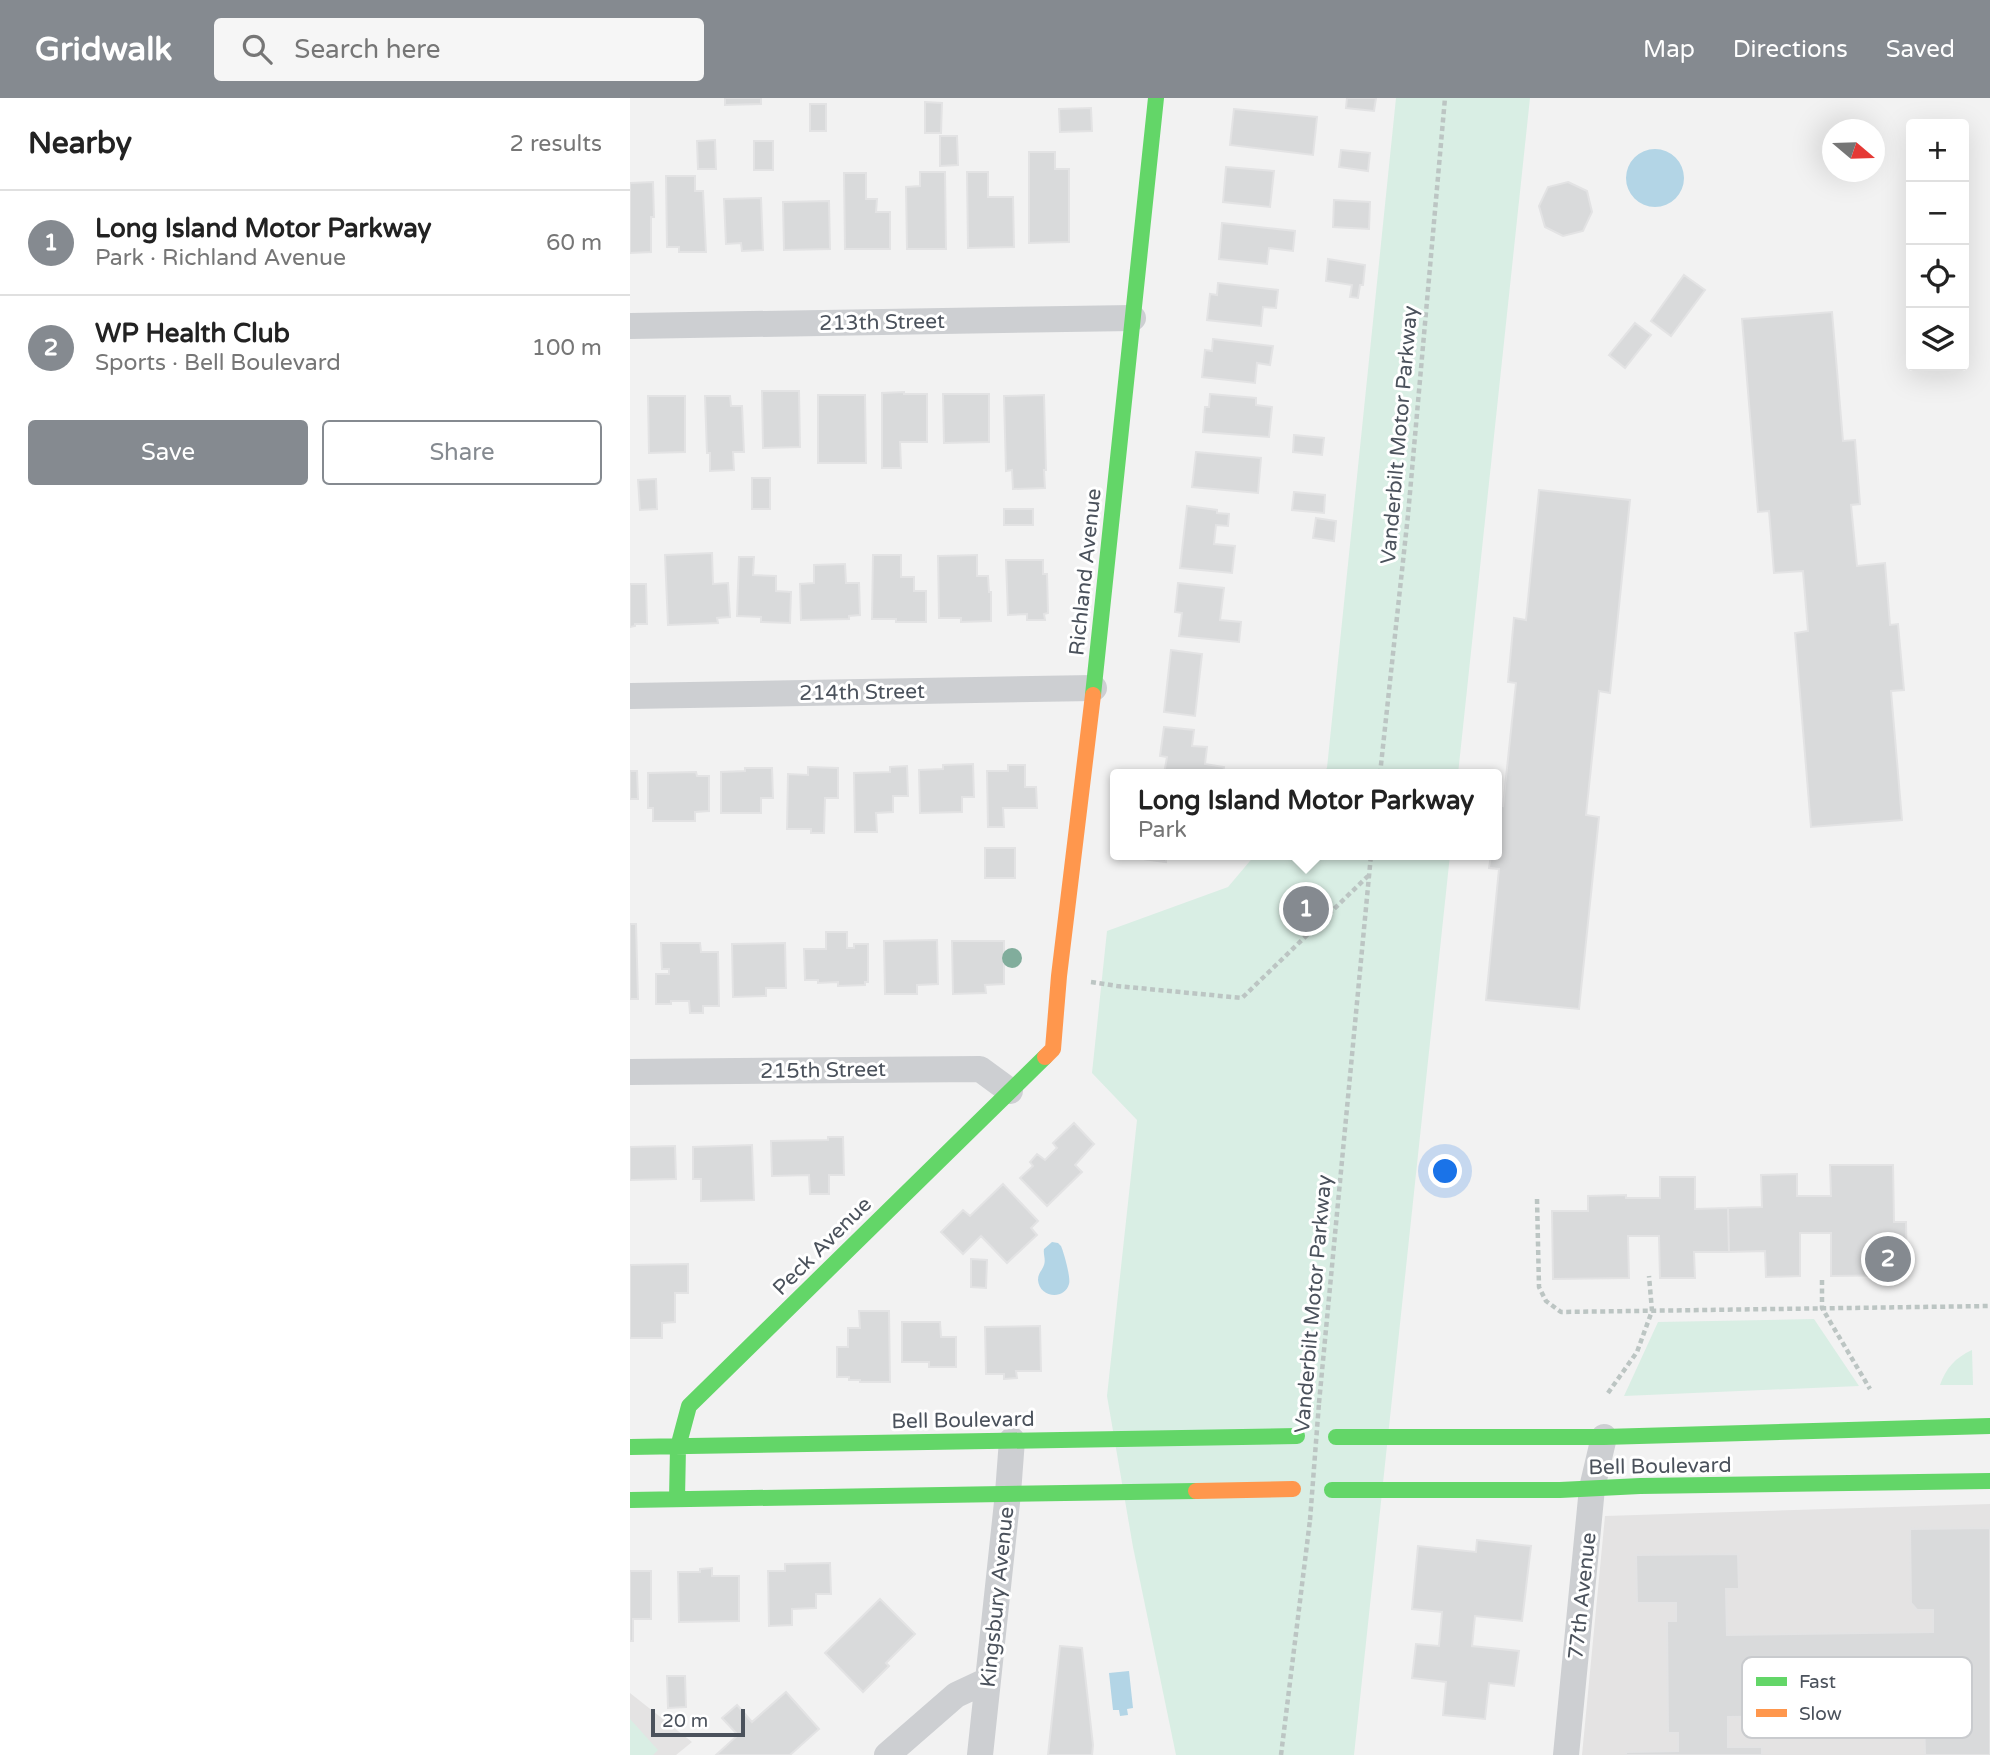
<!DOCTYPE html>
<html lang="en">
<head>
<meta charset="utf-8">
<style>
	body { margin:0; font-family:"Varela Round",sans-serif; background:#f6f6f6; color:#222 }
	.controls { position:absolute; right:21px; top:21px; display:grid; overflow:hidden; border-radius:7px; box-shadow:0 7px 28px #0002 }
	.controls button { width:63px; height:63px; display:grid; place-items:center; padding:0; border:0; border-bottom:2px solid #e0e0e0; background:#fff; color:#222; font:35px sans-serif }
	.compass { position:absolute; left:1192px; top:21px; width:63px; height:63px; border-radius:50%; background:#fff; box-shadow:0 7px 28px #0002; rotate:109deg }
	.scale { position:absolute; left:21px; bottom:18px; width:94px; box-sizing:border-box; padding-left:7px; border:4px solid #4b525c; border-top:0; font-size:19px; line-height:24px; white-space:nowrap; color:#4b525c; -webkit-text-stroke:5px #fff; paint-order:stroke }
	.you { position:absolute; left:816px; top:1074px; width:24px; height:24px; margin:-18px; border:5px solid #fff; border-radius:50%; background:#1a73e8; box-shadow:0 0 0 10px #1a73e833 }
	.badge { display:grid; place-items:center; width:46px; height:46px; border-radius:50%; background:#858a90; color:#fff; font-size:23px; font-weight:700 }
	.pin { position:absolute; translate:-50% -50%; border:4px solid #fff; box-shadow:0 2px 7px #0006 }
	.popup { position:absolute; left:480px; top:671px; width:392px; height:91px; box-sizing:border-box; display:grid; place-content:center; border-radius:7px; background:#fff; filter:drop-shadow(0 2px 5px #0005); font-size:23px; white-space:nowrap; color:#767676 }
	.popup b { font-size:26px; color:#222 }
	.popup::after { content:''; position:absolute; left:50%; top:100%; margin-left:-14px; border:14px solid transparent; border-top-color:#fff }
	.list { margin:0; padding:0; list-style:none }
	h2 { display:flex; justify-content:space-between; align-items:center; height:91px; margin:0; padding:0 28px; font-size:30px }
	h2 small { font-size:23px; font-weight:400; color:#767676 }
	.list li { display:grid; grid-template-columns:46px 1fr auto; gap:21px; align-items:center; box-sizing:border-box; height:105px; padding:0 28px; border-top:2px solid #e0e0e0 }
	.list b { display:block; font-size:26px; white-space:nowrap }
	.list p { margin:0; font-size:23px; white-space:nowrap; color:#767676 }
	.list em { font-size:23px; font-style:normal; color:#767676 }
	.actions { display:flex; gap:14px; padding:21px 28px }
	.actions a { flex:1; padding:16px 0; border:2px solid #858a90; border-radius:7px; text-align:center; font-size:24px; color:#858a90 }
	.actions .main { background:#858a90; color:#fff }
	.icon { flex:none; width:38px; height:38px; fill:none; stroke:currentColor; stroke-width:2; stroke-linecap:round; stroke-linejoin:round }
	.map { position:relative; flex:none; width:1360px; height:1657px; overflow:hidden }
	header { display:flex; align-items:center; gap:42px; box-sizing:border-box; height:98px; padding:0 35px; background:#858a90; color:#fff }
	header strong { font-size:33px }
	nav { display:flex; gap:38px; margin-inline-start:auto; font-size:24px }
	.search { width:490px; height:63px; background:#f6f6f6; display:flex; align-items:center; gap:18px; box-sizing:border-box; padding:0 24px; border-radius:7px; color:#767676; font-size:26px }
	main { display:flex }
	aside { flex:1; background:#fff }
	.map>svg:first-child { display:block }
</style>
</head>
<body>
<header>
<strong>Gridwalk</strong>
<div class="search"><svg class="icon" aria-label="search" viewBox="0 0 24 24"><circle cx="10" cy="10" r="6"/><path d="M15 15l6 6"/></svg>Search here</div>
<nav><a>Map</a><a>Directions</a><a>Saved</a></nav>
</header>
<main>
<aside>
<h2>Nearby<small>2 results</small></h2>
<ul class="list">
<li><span class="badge">1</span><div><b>Long Island Motor Parkway</b><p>Park · Richland Avenue</p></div><em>60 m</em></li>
<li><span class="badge">2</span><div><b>WP Health Club</b><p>Sports · Bell Boulevard</p></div><em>100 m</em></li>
</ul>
<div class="actions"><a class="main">Save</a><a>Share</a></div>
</aside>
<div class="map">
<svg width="1360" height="1657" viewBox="0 0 1360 1657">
	<rect width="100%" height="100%" fill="#f2f2f2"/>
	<!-- education -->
	<path fill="#e4e3e3" d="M 1360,1406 L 1360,1657 L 952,1657 L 975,1418 Z
		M 0,1595 L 62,1644 L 46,1657 L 0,1657 Z"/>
	<!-- green -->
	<path fill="#d9eee4" d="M 766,0 L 900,0 L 828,676 L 692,676 L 697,670 Z
		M 625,757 L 820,757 L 724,1657 L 546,1657 L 503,1449 L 477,1298 L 507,1022 L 462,975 L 477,833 L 598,789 Z
		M 1184,1221 L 1229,1288 L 994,1298 L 1028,1224 Z
		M 1342,1252 L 1343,1287 L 1310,1287 C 1316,1270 1325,1260 1342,1252 Z
		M 0,1621 L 28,1652 L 23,1657 L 0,1657 Z"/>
	<!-- water -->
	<path fill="#b3d5e6" d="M996 80a29 29 0 1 1 58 0a29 29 0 1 1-58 0Z
		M 422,1144 L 428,1145 L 431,1148 C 434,1155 441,1180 439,1186 C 434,1203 409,1199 408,1182 C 408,1175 412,1173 414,1167 C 416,1161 413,1157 414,1151 Z
		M 499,1573 L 503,1610 L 497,1611 L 498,1617 L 490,1618 L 489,1612 L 483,1612 L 479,1575 Z"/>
	<!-- building -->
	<path fill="#d9dadb" stroke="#e3e3e4" stroke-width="2" d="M 95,0 L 131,0 L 131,6 L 95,7 Z
		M 717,0 L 746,0 L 744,13 L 716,10 Z
		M 295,4 L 312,5 L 311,35 L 295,35 Z
		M 180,6 L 196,6 L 196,33 L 180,33 Z
		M 461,10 L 462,33 L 430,34 L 429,11 Z
		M 604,11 L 687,19 L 683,57 L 600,47 Z
		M 310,38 L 327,38 L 328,67 L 310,68 Z
		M 85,42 L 86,71 L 68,71 L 67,43 Z
		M 124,43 L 143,43 L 143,72 L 124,72 Z
		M 711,52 L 740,55 L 738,73 L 709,69 Z
		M 399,54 L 425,54 L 425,71 L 439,71 L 439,144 L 399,145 Z
		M 596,69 L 644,73 L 640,109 L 593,104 Z
		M 290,74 L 315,74 L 316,151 L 277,151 L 276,89 L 290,88 Z
		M 337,74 L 358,74 L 358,99 L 383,99 L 384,149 L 338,150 Z
		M 214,75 L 236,75 L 236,101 L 247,101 L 246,114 L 260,114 L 260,151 L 215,151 Z
		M 36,78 L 65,78 L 65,93 L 73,93 L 76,154 L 49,154 L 49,149 L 37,149 Z
		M 23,84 L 24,119 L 21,119 L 21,154 L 0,155 L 0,85 Z
		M 938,84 L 957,93 L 962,114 L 953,133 L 933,138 L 915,129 L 909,108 L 918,89 Z
		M 131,100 L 133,152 L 112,153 L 111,145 L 96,146 L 94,101 Z
		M 704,102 L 740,104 L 739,131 L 703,129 Z
		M 199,103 L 200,151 L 154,152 L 153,104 Z
		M 592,125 L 665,133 L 663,153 L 639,150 L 637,166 L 589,161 Z
		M 698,161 L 735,167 L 733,187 L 730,187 L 728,200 L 720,199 L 722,187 L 696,183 Z
		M 1054,177 L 1075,192 L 1041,238 L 1021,223 Z
		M 588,185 L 648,192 L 646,210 L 633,209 L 631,228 L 577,222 L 580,196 L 587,197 Z
		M 1202,214 L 1213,343 L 1225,342 L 1230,406 L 1221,407 L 1227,468 L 1255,465 L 1260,527 L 1268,526 L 1274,592 L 1261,593 L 1272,722 L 1181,729 L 1165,535 L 1178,533 L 1173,473 L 1144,475 L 1139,413 L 1128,414 L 1112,221 Z
		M 1005,225 L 1021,237 L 995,270 L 979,257 Z
		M 583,241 L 643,248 L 640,267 L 627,265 L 625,285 L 572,279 L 575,252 L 582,253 Z
		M 132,293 L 169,293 L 170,349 L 133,350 Z
		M 274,294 L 274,296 L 297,296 L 297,344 L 270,344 L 271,370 L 252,370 L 252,295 Z
		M 313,296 L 359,296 L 359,344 L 314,345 Z
		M 580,296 L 626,300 L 626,307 L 642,309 L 639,339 L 573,334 L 575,309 L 579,309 Z
		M 188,297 L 235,297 L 236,365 L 188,365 Z
		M 414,297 L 416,372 L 414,372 L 415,390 L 383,391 L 382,372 L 376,373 L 374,298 Z
		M 18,298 L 55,298 L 55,354 L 19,355 Z
		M 75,298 L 100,298 L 101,308 L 112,308 L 114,354 L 103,354 L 104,372 L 80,373 L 80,355 L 77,355 Z
		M 664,337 L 694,340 L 692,357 L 663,354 Z
		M 566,354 L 631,360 L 628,395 L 562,389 Z
		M 122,380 L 140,380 L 140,411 L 122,411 Z
		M 26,381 L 27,411 L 10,412 L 8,382 Z
		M 909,392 L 1000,402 L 980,595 L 969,593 L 956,717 L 969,719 L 949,911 L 856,902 L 869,771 L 859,770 L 861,757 L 867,757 L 867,707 L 873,708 L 886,585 L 878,584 L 884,520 L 896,522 Z
		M 664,394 L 695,397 L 694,415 L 662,412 Z
		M 557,408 L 587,412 L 587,415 L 599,416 L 598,428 L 586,427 L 584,446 L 605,448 L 602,475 L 550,470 Z
		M 374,411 L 403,411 L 403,427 L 374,427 Z
		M 686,420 L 706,423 L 704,443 L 683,440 Z
		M 82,455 L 83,486 L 98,485 L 100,519 L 87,520 L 88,525 L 38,527 L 35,457 Z
		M 243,457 L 271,457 L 271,479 L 284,479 L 284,493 L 296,493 L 296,524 L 266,524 L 266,521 L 242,521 Z
		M 347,457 L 347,478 L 358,478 L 359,494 L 361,494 L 361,523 L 331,524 L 331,520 L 309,520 L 308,458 Z
		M 109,459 L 124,459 L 123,477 L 146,478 L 146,493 L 161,494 L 160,525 L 131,524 L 131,519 L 107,518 Z
		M 376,462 L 413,462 L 413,476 L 417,476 L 418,515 L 414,516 L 415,522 L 397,522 L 397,516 L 378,517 Z
		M 215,466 L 216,485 L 229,485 L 230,517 L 219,518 L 219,521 L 171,522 L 170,486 L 184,485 L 184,467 Z
		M 548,485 L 594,490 L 590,522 L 611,524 L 609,544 L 549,538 L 552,515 L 545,514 Z
		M 0,486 L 16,486 L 17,526 L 5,526 L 5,528 L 0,529 Z
		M 541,552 L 572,556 L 565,618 L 534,614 Z
		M 534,629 L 564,632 L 562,648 L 577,649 L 575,666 L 594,669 L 593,676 L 534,676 L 537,659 L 530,658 Z
		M 343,666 L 344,699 L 332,699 L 332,714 L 290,715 L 289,672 L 313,671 L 313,667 Z
		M 378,667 L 395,667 L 395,689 L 406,689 L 407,710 L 373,710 L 374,729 L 358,729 L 357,673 L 378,673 Z
		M 277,668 L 278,698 L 263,698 L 263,714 L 246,715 L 247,734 L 225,734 L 224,675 L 260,674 L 260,669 Z
		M 178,669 L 208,670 L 208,700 L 195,700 L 194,735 L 181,735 L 181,731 L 157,731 L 158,676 L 178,677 Z
		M 115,670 L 142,670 L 143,700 L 131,700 L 131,715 L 91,715 L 91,674 L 115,673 Z
		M 0,673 L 7,673 L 8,701 L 0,701 Z
		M 66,674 L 67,678 L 79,678 L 79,713 L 65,714 L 65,723 L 23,723 L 23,710 L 18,710 L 18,675 Z
		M 355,750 L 385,750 L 385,780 L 355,780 Z
		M 506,757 L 536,757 L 536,764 L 505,760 Z
		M 0,826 L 6,826 L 8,901 L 0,901 Z
		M 196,834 L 217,834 L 217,850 L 224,850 L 224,846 L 238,846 L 238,884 L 235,884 L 235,887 L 208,888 L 208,884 L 188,885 L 188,882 L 175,882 L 174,851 L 196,851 Z
		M 307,842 L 308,886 L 287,887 L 287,896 L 255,896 L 254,843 Z
		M 322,843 L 374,843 L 374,886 L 355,887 L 356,895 L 323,896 Z
		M 31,845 L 70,845 L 71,854 L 88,854 L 89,908 L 73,908 L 73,915 L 60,915 L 59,903 L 41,903 L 41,906 L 26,906 L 26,876 L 39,876 L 39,871 L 32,871 Z
		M 155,845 L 156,890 L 136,890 L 136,898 L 103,899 L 102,846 Z
		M 444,1025 L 464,1046 L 445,1067 L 452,1074 L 417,1108 L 390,1080 L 403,1068 L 400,1064 L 407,1056 L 415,1062 L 427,1050 L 423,1045 Z
		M 198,1039 L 213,1039 L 214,1077 L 199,1077 L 199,1096 L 180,1096 L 179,1077 L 142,1078 L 141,1043 L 198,1042 Z
		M 122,1047 L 124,1102 L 71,1103 L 71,1081 L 63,1081 L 63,1049 Z
		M 45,1048 L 46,1081 L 0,1082 L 0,1049 Z
		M 1200,1067 L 1263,1067 L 1264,1124 L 1276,1124 L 1277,1177 L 1201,1178 L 1201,1135 L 1170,1135 L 1170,1178 L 1136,1179 L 1135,1153 L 1099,1154 L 1098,1110 L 1132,1109 L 1131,1077 L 1167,1076 L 1167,1098 L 1201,1098 Z
		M 1030,1079 L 1065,1079 L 1065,1111 L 1098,1110 L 1099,1154 L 1064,1154 L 1065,1180 L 1030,1180 L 1029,1138 L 998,1138 L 999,1180 L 923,1181 L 922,1113 L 958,1113 L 958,1098 L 996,1097 L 996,1100 L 1030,1100 Z
		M 373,1086 L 408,1123 L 401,1130 L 407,1137 L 377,1165 L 351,1138 L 333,1156 L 311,1134 L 333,1112 L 340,1118 Z
		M 341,1161 L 357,1162 L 356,1190 L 341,1189 Z
		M 58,1166 L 58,1195 L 45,1195 L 45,1224 L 32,1225 L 32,1240 L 0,1240 L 0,1167 Z
		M 229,1213 L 259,1213 L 260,1284 L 230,1284 L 230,1282 L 219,1282 L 219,1279 L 207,1279 L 207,1249 L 218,1249 L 218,1230 L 230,1230 Z
		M 272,1224 L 310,1224 L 311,1239 L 326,1239 L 326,1269 L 299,1269 L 299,1264 L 272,1264 Z
		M 410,1228 L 411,1273 L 386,1273 L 387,1280 L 374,1281 L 374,1276 L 356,1276 L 355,1229 Z
		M 1360,1430 L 1360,1657 L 1295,1657 L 1294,1617 L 1098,1619 L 1098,1649 L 1132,1649 L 1132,1657 L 996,1657 L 996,1654 L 1048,1653 L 1048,1635 L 1038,1635 L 1037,1523 L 1046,1523 L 1046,1505 L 1007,1505 L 1006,1457 L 1108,1456 L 1109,1491 L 1096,1491 L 1097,1537 L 1303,1534 L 1303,1512 L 1287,1512 L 1281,1505 L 1280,1431 Z
		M 847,1442 L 901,1448 L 892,1523 L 845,1518 L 842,1548 L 889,1553 L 884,1588 L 859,1585 L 855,1621 L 813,1617 L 816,1584 L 782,1580 L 786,1546 L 809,1548 L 812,1514 L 782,1511 L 788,1448 L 846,1454 Z
		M 200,1465 L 201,1496 L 186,1496 L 186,1510 L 162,1511 L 162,1527 L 139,1528 L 138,1473 L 155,1473 L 155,1466 Z
		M 82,1470 L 82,1478 L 109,1478 L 109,1523 L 49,1524 L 48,1474 L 70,1474 L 70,1471 Z
		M 0,1473 L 21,1473 L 21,1521 L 3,1521 L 3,1543 L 0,1543 Z
		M 250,1501 L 285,1536 L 256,1565 L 259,1568 L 233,1594 L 195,1555 Z
		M 430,1548 L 452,1550 L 463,1647 L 462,1657 L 418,1657 Z
		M 37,1578 L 55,1578 L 56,1609 L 38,1610 Z
		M 156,1594 L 189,1631 L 160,1657 L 86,1657 L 108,1637 L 92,1620 L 107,1607 L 122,1624 Z"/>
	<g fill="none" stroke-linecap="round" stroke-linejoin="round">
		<!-- path -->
		<path stroke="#bcc5c3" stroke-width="4.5" stroke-dasharray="5 3.5" stroke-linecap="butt" d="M 750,676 L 778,417 L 815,0
			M 461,884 L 487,888 L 612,900 L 738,778
			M 907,1101 L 909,1189 L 916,1203 L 931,1214 L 1360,1208
			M 1192,1182 L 1192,1210 L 1240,1291
			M 978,1295 L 1007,1254 L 1022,1213 L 1019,1178
			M 689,1305 L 741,757
			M 651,1657 L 680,1422"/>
		<!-- street -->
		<path stroke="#cdcfd2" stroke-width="26" d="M 0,228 L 503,220
			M 0,598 L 464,590
			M 0,974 L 350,971 L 380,993
			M 257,1657 L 326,1597 L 358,1582
			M 350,1657 L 378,1395 L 382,1342
			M 936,1657 L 962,1390 L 974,1339"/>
		<!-- fast -->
		<path stroke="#63d668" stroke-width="16" d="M 463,597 L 526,0
			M 706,1339 L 974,1339 L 1360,1328
			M 0,1349 L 667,1338
			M 702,1392 L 930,1392 L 1010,1388 L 1360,1383
			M 47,1401 L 48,1349 L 59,1308 L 415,959
			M 0,1402 L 566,1393"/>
		<!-- slow -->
		<path stroke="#ff974d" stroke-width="16" d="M 415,959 L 423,951 L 429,878 L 463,597
			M 566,1393 L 663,1391"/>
		<!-- path-bridge -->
		<path stroke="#bcc5c3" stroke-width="4.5" stroke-dasharray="5 3.5" stroke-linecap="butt" d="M 680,1422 L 689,1305"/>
	</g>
	<!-- trees -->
	<circle fill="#81ad9c" cx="382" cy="860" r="10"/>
	<g text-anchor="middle" stroke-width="6" stroke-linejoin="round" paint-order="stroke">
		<!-- street labels -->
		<g font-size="21" fill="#4b525c" stroke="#fff">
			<text transform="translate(252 224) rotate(-1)" y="7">213th Street</text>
			<text transform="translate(769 337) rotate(-85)" y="7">Vanderbilt Motor Parkway</text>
			<text transform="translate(455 474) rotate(-84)" y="7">Richland Avenue</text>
			<text transform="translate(232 594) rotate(-1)" y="7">214th Street</text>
			<text transform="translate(193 972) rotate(-1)" y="7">215th Street</text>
			<text transform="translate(192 1148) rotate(-45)" y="7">Peck Avenue</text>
			<text transform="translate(683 1206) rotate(-85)" y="7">Vanderbilt Motor Parkway</text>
			<text transform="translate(333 1322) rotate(-1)" y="7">Bell Boulevard</text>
			<text transform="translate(1030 1368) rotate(-1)" y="7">Bell Boulevard</text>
			<text transform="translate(952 1498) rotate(-84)" y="7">77th Avenue</text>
			<text transform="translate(367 1499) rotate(-84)" y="7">Kingsbury Avenue</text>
		</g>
	</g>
	<!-- legend -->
	<rect x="1112" y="1559" width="230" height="81" rx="10" fill="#fff" stroke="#c9cbce" stroke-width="2"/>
	<rect x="1126" y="1579" width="31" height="9" fill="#63d668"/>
	<rect x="1126" y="1611" width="31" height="8" fill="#ff974d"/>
	<g font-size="19" fill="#4b525c">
		<text x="1169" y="1590">Fast</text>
		<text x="1169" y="1622">Slow</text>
	</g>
</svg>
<div class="controls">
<button>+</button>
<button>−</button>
<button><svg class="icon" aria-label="locate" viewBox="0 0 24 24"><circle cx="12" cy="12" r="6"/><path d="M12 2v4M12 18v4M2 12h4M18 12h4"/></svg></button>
<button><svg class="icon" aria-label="layers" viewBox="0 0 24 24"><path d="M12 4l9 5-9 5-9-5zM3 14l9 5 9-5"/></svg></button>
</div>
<svg class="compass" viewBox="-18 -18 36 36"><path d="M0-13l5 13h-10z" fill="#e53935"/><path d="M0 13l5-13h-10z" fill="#767676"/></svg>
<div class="scale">20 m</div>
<div class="you"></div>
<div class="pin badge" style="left:676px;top:811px">1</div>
<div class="popup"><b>Long Island Motor Parkway</b>Park</div>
<div class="pin badge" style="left:1258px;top:1161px">2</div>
</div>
</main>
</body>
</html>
